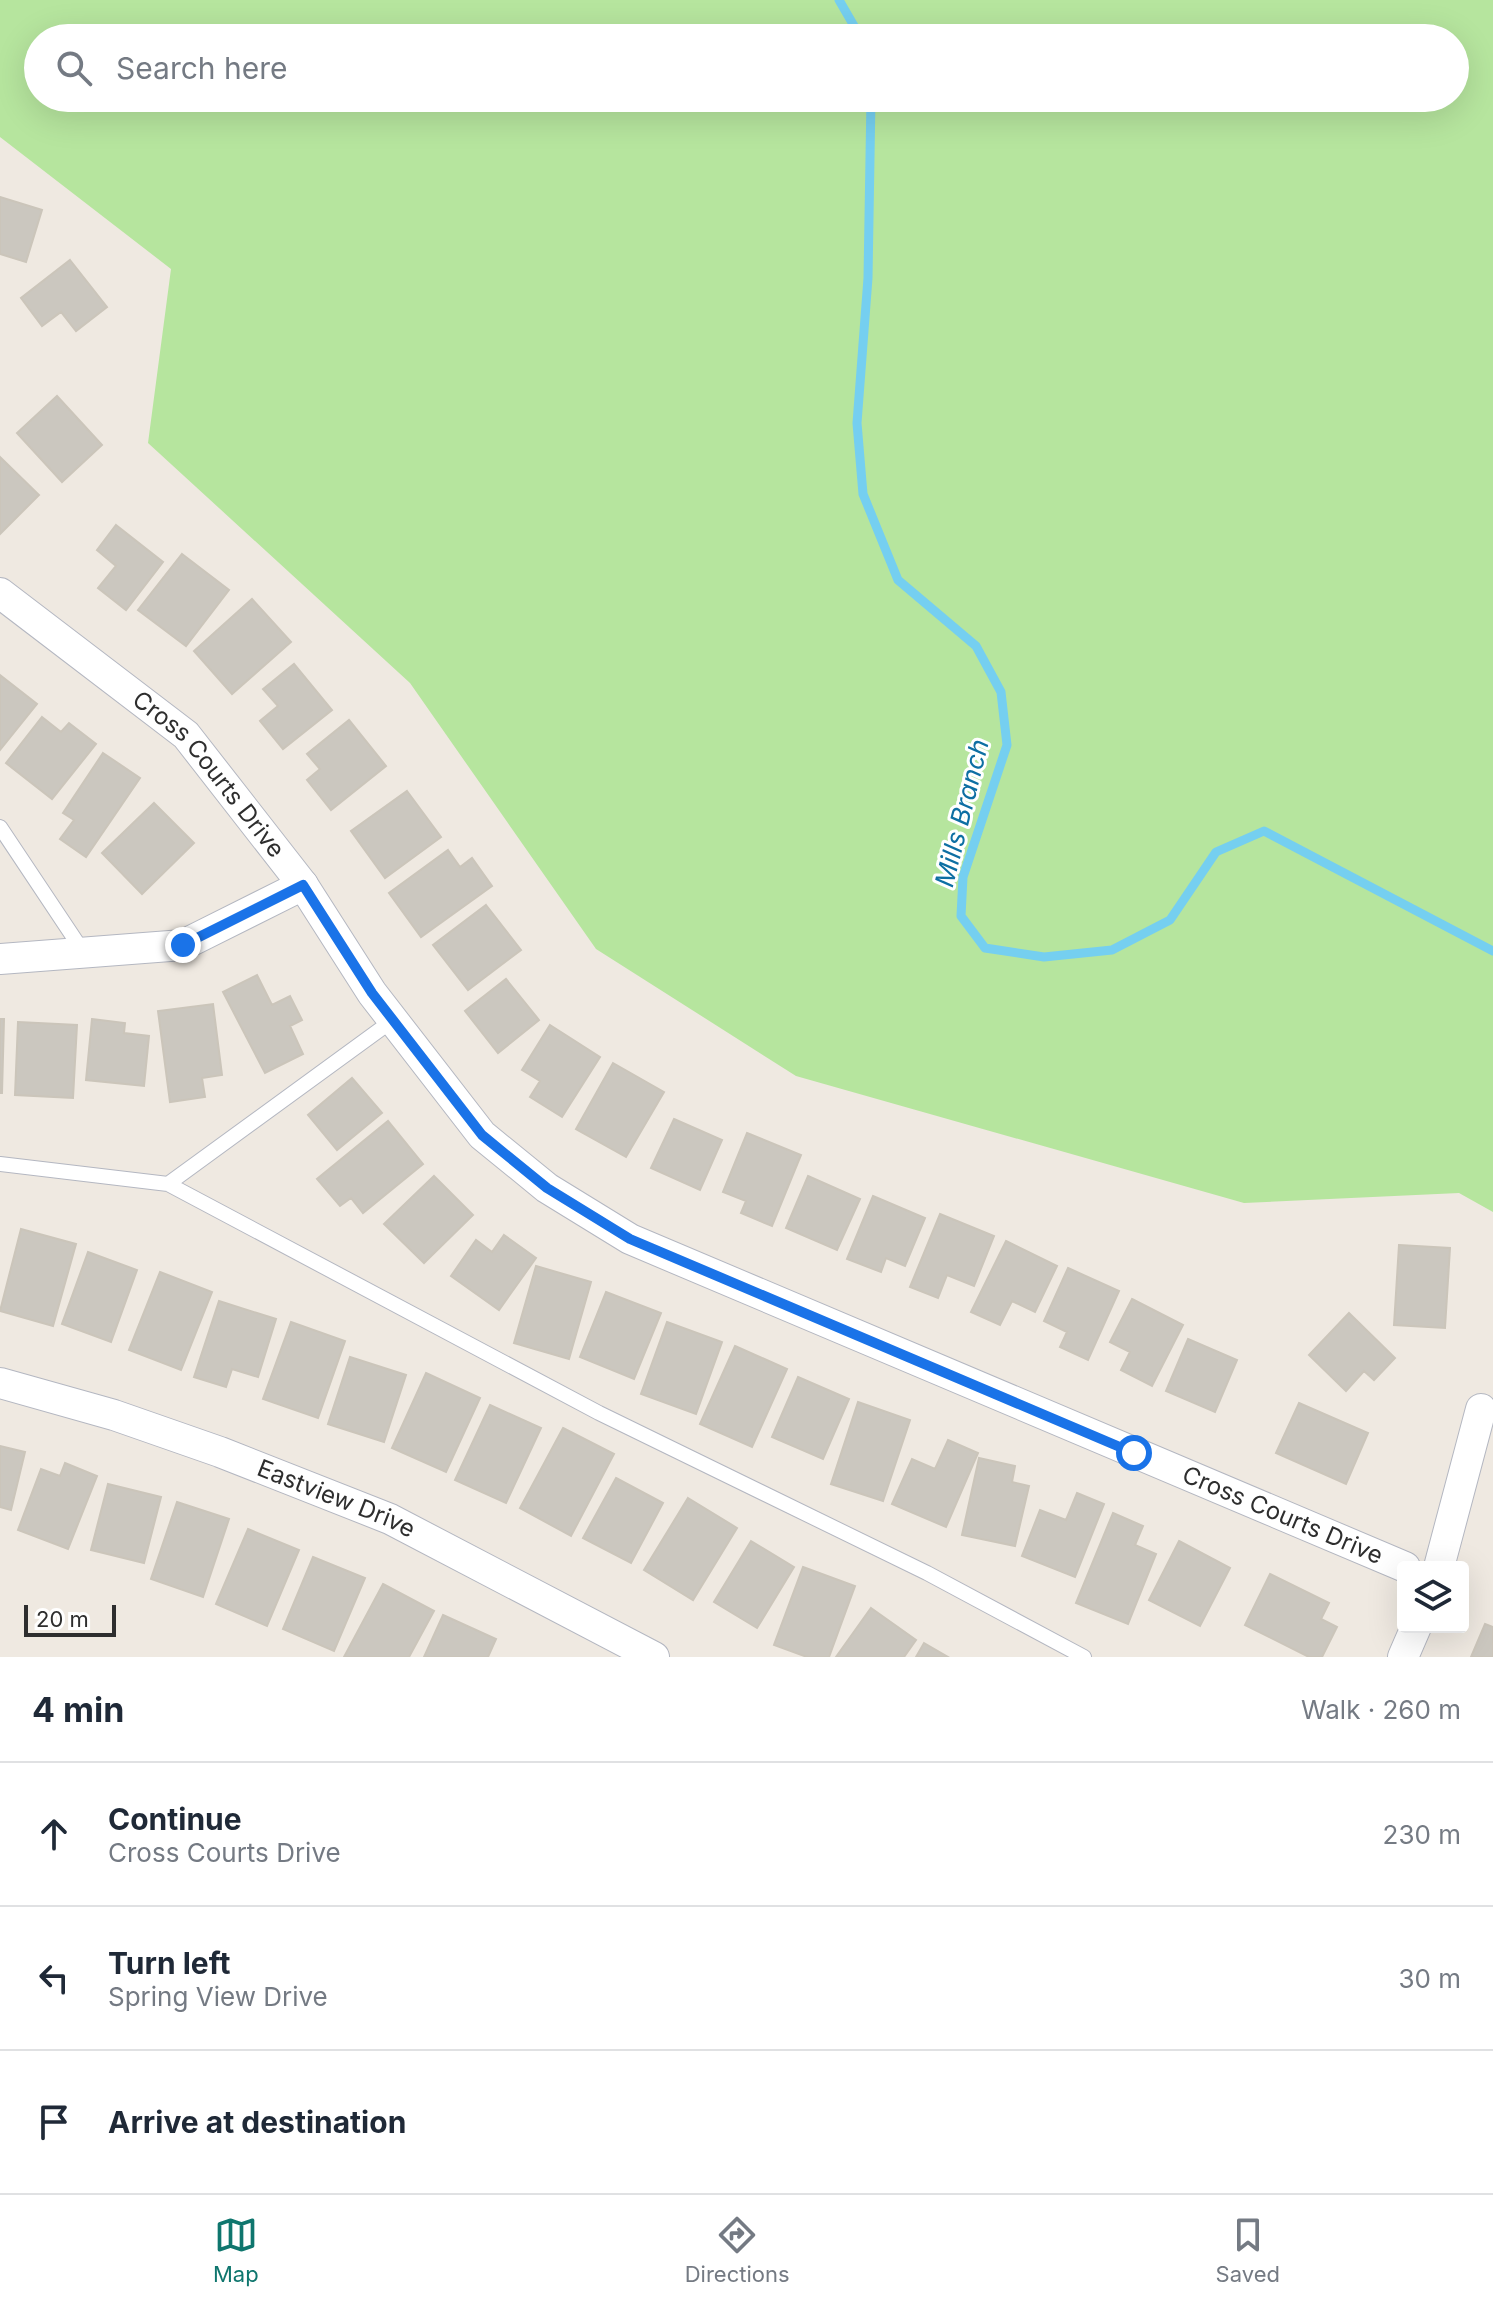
<!DOCTYPE html>
<html lang="en">
<head>
<meta charset="utf-8">
<style>
	body { margin:0; font-family:Inter,sans-serif; background:#f6f6f7; color:#1f2937 }
	.controls { position:absolute; right:24px; bottom:24px; display:grid; overflow:hidden; border-radius:8px; box-shadow:0 8px 32px #0002 }
	.controls button { width:72px; height:72px; display:grid; place-items:center; padding:0; border:0; border-bottom:2px solid #e0e1e3; background:#fff; color:#1f2937; font:40px sans-serif }
	.scale { position:absolute; left:24px; bottom:20px; width:92px; box-sizing:border-box; padding-left:8px; border:4px solid #2e2e2e; border-top:0; font-size:22px; line-height:28px; white-space:nowrap; color:#2e2e2e; -webkit-text-stroke:6px #fff; paint-order:stroke }
	.stop { position:absolute; width:24px; height:24px; margin:-18px; border:6px solid #1a73e8; border-radius:50%; background:#fff }
	.stop.end { background:#1a73e8; border-color:#fff; box-shadow:0 2px 8px #0008 }
	.list { margin:0; padding:0; list-style:none }
	h2 { display:flex; justify-content:space-between; align-items:center; height:104px; margin:0; padding:0 32px; font-size:34px }
	h2 small { font-size:26px; font-weight:400; color:#747a83 }
	.list li { display:grid; grid-template-columns:52px 1fr auto; gap:24px; align-items:center; box-sizing:border-box; height:144px; padding:0 32px; border-top:2px solid #e0e1e3 }
	.list b { display:block; font-size:30px; white-space:nowrap }
	.list p { margin:0; font-size:26px; white-space:nowrap; color:#747a83 }
	.list em { font-size:26px; font-style:normal; color:#747a83 }
	.icon { flex:none; width:44px; height:44px; fill:none; stroke:currentColor; stroke-width:2; stroke-linecap:round; stroke-linejoin:round }
	.map { position:relative; flex:none; width:1493px; height:1657px; overflow:hidden }
	.search { position:absolute; background:#fff; box-shadow:0 8px 32px #0002; left:24px; right:24px; top:24px; height:88px; display:flex; align-items:center; gap:20px; box-sizing:border-box; padding:0 28px; border-radius:44px; color:#747a83; font-size:30px }
	.sheet { height:536px; background:#fff }
	nav { display:flex; justify-content:space-around; align-items:center; box-sizing:border-box; height:112px; border-top:2px solid #e0e1e3; background:#fff; font-size:22px; color:#747a83 }
	nav a { display:grid; justify-items:center; gap:4px }
	nav .on { color:#0f766e }
	.map>svg:first-child { display:block }
</style>
</head>
<body>
<div class="map">
<svg width="1493" height="1657" viewBox="0 0 1493 1657">
	<rect width="100%" height="100%" fill="#efe9e1"/>
	<!-- green -->
	<path fill="#b6e59e" fill-rule="evenodd" d="M 0,0 L 1493,0 L 1493,1212 L 1459,1193 L 1244,1203 L 796,1076 L 596,949 L 410,683 L 148,443 L 171,269 L 0,137 ZM 38,38 L 1455,38 L 1455,98 L 38,98 Z"/>
	<g fill="none" stroke-linecap="round" stroke-linejoin="round">
		<!-- stream -->
		<path stroke="#75cff0" stroke-width="9" d="M 839,0 L 861,38
			M 871,98 L 868,278 L 857,423 L 863,494 L 898,580 L 976,646 L 1001,692 L 1007,745 L 963,877 L 961,916 L 985,948 L 1044,957 L 1112,950 L 1170,920 L 1216,852 L 1264,831 L 1493,951"/>
	</g>
	<!-- building -->
	<path fill="#cbc7bf" stroke="#cbc5ba" stroke-width="2" d="M 0,197 L 42,210 L 26,262 L 0,254 Z
		M 70,260 L 107,307 L 76,331 L 61,312 L 42,326 L 21,298 Z
		M 57,396 L 102,445 L 62,482 L 17,433 Z
		M 0,457 L 39,495 L 0,534 Z
		M 116,525 L 163,562 L 126,610 L 98,588 L 116,566 L 97,550 Z
		M 182,554 L 229,590 L 186,646 L 138,610 Z
		M 252,599 L 291,642 L 232,694 L 194,651 Z
		M 294,664 L 332,710 L 283,749 L 260,721 L 278,706 L 263,689 Z
		M 0,675 L 37,704 L 0,750 Z
		M 42,717 L 61,732 L 69,723 L 96,744 L 52,799 L 6,763 Z
		M 349,720 L 386,766 L 331,810 L 307,780 L 320,769 L 307,754 Z
		M 103,753 L 140,778 L 86,857 L 60,839 L 74,820 L 63,813 Z
		M 407,791 L 441,837 L 385,878 L 351,831 Z
		M 154,803 L 194,843 L 142,894 L 102,853 Z
		M 448,850 L 460,867 L 472,858 L 492,886 L 421,937 L 389,893 Z
		M 486,905 L 521,950 L 468,990 L 433,945 Z
		M 257,975 L 272,1005 L 290,996 L 302,1020 L 290,1026 L 303,1054 L 265,1073 L 223,992 Z
		M 506,979 L 539,1020 L 498,1053 L 465,1011 Z
		M 213,1004 L 222,1075 L 202,1078 L 205,1097 L 170,1102 L 158,1011 Z
		M 0,1019 L 4,1019 L 2,1093 L 0,1093 Z
		M 92,1019 L 125,1023 L 124,1033 L 149,1036 L 144,1086 L 86,1080 Z
		M 18,1022 L 77,1025 L 73,1098 L 15,1095 Z
		M 550,1025 L 600,1057 L 562,1117 L 530,1097 L 540,1081 L 522,1070 Z
		M 613,1063 L 664,1092 L 626,1157 L 576,1129 Z
		M 352,1078 L 382,1113 L 337,1150 L 308,1115 Z
		M 674,1119 L 722,1140 L 700,1190 L 651,1168 Z
		M 388,1121 L 423,1164 L 363,1213 L 351,1198 L 340,1206 L 317,1179 Z
		M 747,1133 L 801,1155 L 772,1226 L 741,1213 L 746,1201 L 723,1192 Z
		M 434,1176 L 473,1215 L 424,1263 L 384,1224 Z
		M 808,1176 L 860,1199 L 837,1250 L 786,1228 Z
		M 873,1196 L 925,1218 L 905,1266 L 886,1258 L 881,1272 L 847,1259 Z
		M 940,1214 L 994,1236 L 974,1286 L 947,1275 L 938,1298 L 910,1287 Z
		M 21,1229 L 76,1244 L 53,1326 L 0,1311 Z
		M 504,1235 L 536,1258 L 499,1310 L 451,1276 L 476,1240 L 492,1252 Z
		M 1006,1241 L 1057,1266 L 1035,1312 L 1012,1301 L 1000,1325 L 971,1312 Z
		M 1399,1245 L 1450,1248 L 1445,1328 L 1394,1325 Z
		M 88,1252 L 137,1270 L 111,1342 L 62,1324 Z
		M 536,1266 L 591,1282 L 569,1359 L 514,1343 Z
		M 1068,1268 L 1119,1291 L 1088,1360 L 1060,1347 L 1067,1332 L 1044,1321 Z
		M 160,1272 L 212,1292 L 181,1370 L 129,1350 Z
		M 606,1292 L 661,1313 L 634,1379 L 580,1357 Z
		M 1132,1299 L 1183,1325 L 1152,1386 L 1121,1370 L 1130,1352 L 1110,1342 Z
		M 219,1301 L 276,1319 L 258,1377 L 232,1369 L 226,1387 L 194,1377 Z
		M 1349,1313 L 1395,1358 L 1374,1380 L 1364,1371 L 1346,1391 L 1309,1355 Z
		M 291,1322 L 345,1341 L 318,1418 L 263,1399 Z
		M 667,1322 L 722,1342 L 696,1414 L 641,1394 Z
		M 1188,1339 L 1237,1360 L 1215,1412 L 1166,1391 Z
		M 735,1346 L 787,1369 L 752,1447 L 700,1424 Z
		M 350,1357 L 406,1375 L 384,1442 L 328,1424 Z
		M 426,1373 L 480,1398 L 446,1472 L 392,1448 Z
		M 798,1377 L 849,1399 L 823,1459 L 772,1437 Z
		M 858,1402 L 910,1420 L 883,1501 L 831,1484 Z
		M 1299,1403 L 1368,1433 L 1346,1484 L 1276,1453 Z
		M 490,1405 L 541,1428 L 506,1503 L 455,1480 Z
		M 563,1428 L 614,1454 L 571,1536 L 520,1508 Z
		M 948,1440 L 978,1453 L 946,1527 L 892,1504 L 912,1459 L 935,1469 Z
		M 0,1446 L 25,1452 L 11,1510 L 0,1507 Z
		M 979,1458 L 1015,1466 L 1012,1482 L 1029,1486 L 1015,1546 L 962,1535 Z
		M 65,1463 L 97,1476 L 68,1549 L 18,1530 L 41,1469 L 60,1476 Z
		M 616,1478 L 663,1503 L 631,1563 L 583,1538 Z
		M 108,1484 L 161,1497 L 144,1563 L 91,1550 Z
		M 1077,1493 L 1104,1504 L 1075,1577 L 1022,1556 L 1040,1510 L 1066,1520 Z
		M 688,1498 L 737,1528 L 693,1600 L 644,1570 Z
		M 177,1502 L 229,1519 L 203,1597 L 151,1579 Z
		M 1113,1513 L 1143,1526 L 1135,1545 L 1156,1554 L 1128,1624 L 1076,1603 Z
		M 248,1529 L 299,1550 L 267,1626 L 216,1604 Z
		M 751,1541 L 794,1567 L 757,1628 L 714,1602 Z
		M 1179,1541 L 1230,1568 L 1200,1626 L 1149,1600 Z
		M 313,1557 L 365,1578 L 334,1651 L 283,1629 Z
		M 803,1567 L 855,1586 L 829,1657 L 807,1657 L 774,1645 Z
		M 1270,1574 L 1329,1603 L 1321,1619 L 1337,1627 L 1322,1657 L 1309,1657 L 1245,1625 Z
		M 383,1584 L 434,1611 L 409,1657 L 344,1657 Z
		M 871,1608 L 916,1640 L 904,1657 L 836,1657 Z
		M 443,1615 L 496,1639 L 488,1657 L 424,1657 Z
		M 1485,1624 L 1493,1627 L 1493,1657 L 1471,1657 Z
		M 924,1643 L 948,1657 L 916,1657 Z"/>
	<g fill="none" stroke-linecap="round" stroke-linejoin="round">
		<!-- service casing -->
		<g stroke="#b4b7c1" stroke-width="16">
			<path id="service" d="M 0,827 L 84,953
				M 0,1164 L 168,1184 L 393,1020
				M 168,1184 L 599,1413 L 927,1573 L 1084,1657"/>
		</g>
		<!-- minor casing -->
		<g stroke="#b4b7c1" stroke-width="32">
			<g id="minor">
				<path id="s1" d="M 0,593 L 186,735 L 303,885 L 372,993 L 482,1135 L 547,1188 L 630,1239 L 1405,1567"/>
				<path d="M 0,959 L 183,945 L 303,885"/>
				<path id="s2" d="M 0,1383 L 114,1415 L 220,1452 L 390,1519 L 654,1657"/>
				<path d="M 1439,1567 L 1481,1409"/>
				<path d="M 1403,1657 L 1416,1627"/>
			</g>
		</g>
		<!-- service -->
		<use href="#service" stroke="#fff" stroke-width="14"/>
		<!-- minor -->
		<use href="#minor" stroke="#fff" stroke-width="30"/>
	</g>
	<g fill="none" stroke-linecap="round" stroke-linejoin="round">
		<!-- route -->
		<path stroke="#1a73e8" stroke-width="10" d="M 183,945 L 303,885 L 372,993 L 482,1135 L 547,1188 L 630,1239 L 1134,1453"/>
	</g>
	<g text-anchor="middle" stroke-width="6" stroke-linejoin="round" paint-order="stroke">
		<!-- street labels -->
		<g font-size="24" fill="#2e2e2e" stroke="#fff">
			<text dy="8" stroke="none"><textPath href="#s1" startOffset="278">Cross Courts Drive</textPath></text>
			<text dy="8" stroke="none"><textPath href="#s2" startOffset="356">Eastview Drive</textPath></text>
			<text dy="8" stroke="none"><textPath href="#s1" startOffset="1622">Cross Courts Drive</textPath></text>
		</g>
		<!-- water labels -->
		<g font-size="26" font-style="italic" fill="#0d6fa3" stroke="#fff">
			<text transform="translate(962 813) rotate(-76)" y="9">Mills Branch</text>
		</g>
	</g>
</svg>
<div class="controls">
<button><svg class="icon" aria-label="layers" viewBox="0 0 24 24"><path d="M12 4l9 5-9 5-9-5zM3 14l9 5 9-5"/></svg></button>
</div>
<div class="scale">20 m</div>
<div class="stop" style="left:1134px;top:1453px"></div>
<div class="stop end" style="left:183px;top:945px"></div>
<div class="search"><svg class="icon" aria-label="search" viewBox="0 0 24 24"><circle cx="10" cy="10" r="6"/><path d="M15 15l6 6"/></svg>Search here</div>
</div>
<section class="sheet">
<h2>4 min<small>Walk · 260 m</small></h2>
<ul class="list">
<li><svg class="icon" aria-label="ahead" viewBox="0 0 24 24"><path d="M12 20V5M6 11l6-6 6 6"/></svg><div><b>Continue</b><p>Cross Courts Drive</p></div><em>230 m</em></li>
<li><svg class="icon" aria-label="left" viewBox="0 0 24 24"><path d="M17 20v-9H6M10 6l-5 5 5 5"/></svg><div><b>Turn left</b><p>Spring View Drive</p></div><em>30 m</em></li>
<li><svg class="icon" aria-label="arrive" viewBox="0 0 24 24"><path d="M6 21V4h12l-3 4 3 4H6"/></svg><div><b>Arrive at destination</b></div></li>
</ul>
</section>
<nav>
<a class="on"><svg class="icon" aria-label="map" viewBox="0 0 24 24"><path d="M3 6l6-2 6 2 6-2v14l-6 2-6-2-6 2zM9 4v14M15 6v14"/></svg>Map</a>
<a><svg class="icon" aria-label="directions" viewBox="0 0 24 24"><path d="M12 3l9 9-9 9-9-9zM9 14v-3h6M13 9l2 2-2 2"/></svg>Directions</a>
<a><svg class="icon" aria-label="saved" viewBox="0 0 24 24"><path d="M7 4h10v16l-5-4-5 4z"/></svg>Saved</a>
</nav>
</body>
</html>
